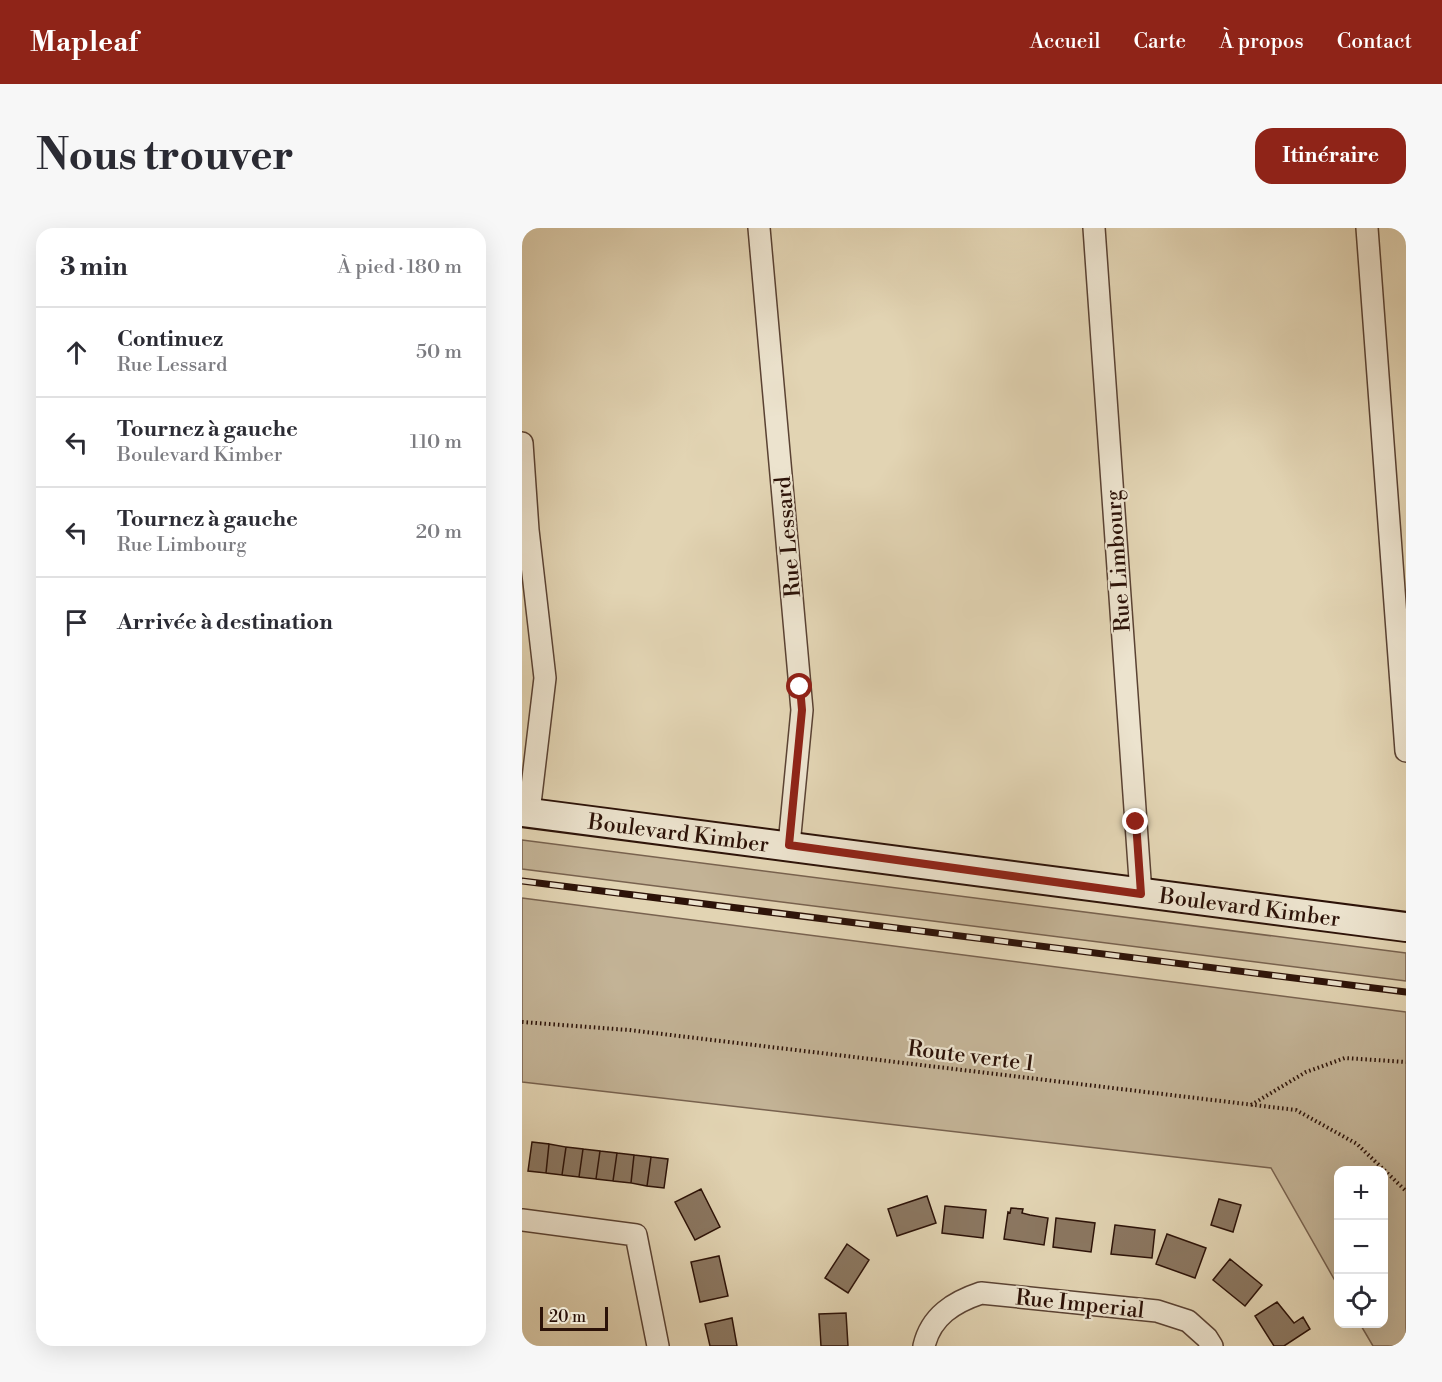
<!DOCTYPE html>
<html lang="fr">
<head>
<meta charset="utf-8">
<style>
	body { margin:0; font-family:"Libre Bodoni",serif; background:#f7f7f7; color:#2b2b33 }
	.controls { position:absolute; right:18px; bottom:18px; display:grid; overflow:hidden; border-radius:12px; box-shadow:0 6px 24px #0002 }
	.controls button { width:54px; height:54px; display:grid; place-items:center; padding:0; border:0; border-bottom:2px solid #e1e1e2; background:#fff; color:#2b2b33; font:30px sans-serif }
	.scale { position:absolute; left:18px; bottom:15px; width:68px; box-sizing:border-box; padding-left:6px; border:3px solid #2c1208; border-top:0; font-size:16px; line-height:21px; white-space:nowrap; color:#2c1208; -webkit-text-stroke:4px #ece3ce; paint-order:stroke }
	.stop { position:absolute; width:18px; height:18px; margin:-14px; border:4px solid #8f2418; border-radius:50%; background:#fff }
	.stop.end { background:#8f2418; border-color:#fff; box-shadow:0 2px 6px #0008 }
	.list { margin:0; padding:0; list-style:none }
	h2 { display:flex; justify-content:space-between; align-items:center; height:78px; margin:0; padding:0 24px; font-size:26px }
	h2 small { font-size:20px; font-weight:400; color:#7c7c81 }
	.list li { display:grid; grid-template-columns:39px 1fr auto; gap:18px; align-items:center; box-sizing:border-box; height:90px; padding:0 24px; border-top:2px solid #e1e1e2 }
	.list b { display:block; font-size:22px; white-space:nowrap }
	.list p { margin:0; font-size:20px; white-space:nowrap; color:#7c7c81 }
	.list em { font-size:20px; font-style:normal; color:#7c7c81 }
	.icon { flex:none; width:33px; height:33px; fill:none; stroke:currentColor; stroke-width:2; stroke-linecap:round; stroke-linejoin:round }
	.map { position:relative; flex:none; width:884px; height:1118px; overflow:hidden; border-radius:18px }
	header { display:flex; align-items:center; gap:36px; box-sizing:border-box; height:84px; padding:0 30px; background:#8f2418; color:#fff }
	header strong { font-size:28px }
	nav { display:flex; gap:33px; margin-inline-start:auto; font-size:21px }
	.intro { display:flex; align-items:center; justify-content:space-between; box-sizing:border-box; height:144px; padding:0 36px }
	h1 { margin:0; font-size:42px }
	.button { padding:15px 27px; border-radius:18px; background:#8f2418; color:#fff; font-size:21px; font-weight:700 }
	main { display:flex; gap:36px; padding:0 36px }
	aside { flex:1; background:#fff; border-radius:18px; box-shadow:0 6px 24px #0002 }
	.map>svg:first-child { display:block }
</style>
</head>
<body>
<header>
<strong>Mapleaf</strong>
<nav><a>Accueil</a><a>Carte</a><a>À propos</a><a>Contact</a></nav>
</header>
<div class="intro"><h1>Nous trouver</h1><a class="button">Itinéraire</a></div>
<main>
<aside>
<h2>3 min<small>À pied · 180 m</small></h2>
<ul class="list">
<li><svg class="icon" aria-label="ahead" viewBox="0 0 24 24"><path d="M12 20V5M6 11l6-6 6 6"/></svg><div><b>Continuez</b><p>Rue Lessard</p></div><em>50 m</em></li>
<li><svg class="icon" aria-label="left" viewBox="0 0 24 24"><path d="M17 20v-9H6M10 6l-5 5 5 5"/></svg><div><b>Tournez à gauche</b><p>Boulevard Kimber</p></div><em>110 m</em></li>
<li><svg class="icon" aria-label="left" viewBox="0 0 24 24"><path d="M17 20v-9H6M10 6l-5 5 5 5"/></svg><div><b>Tournez à gauche</b><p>Rue Limbourg</p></div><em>20 m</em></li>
<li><svg class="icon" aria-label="arrive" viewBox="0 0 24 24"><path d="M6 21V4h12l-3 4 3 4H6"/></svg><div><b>Arrivée à destination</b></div></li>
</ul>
</aside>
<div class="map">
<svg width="884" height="1118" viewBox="0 0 884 1118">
	<rect width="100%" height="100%" fill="#e2d4b3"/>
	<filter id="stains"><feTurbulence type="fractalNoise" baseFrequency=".00333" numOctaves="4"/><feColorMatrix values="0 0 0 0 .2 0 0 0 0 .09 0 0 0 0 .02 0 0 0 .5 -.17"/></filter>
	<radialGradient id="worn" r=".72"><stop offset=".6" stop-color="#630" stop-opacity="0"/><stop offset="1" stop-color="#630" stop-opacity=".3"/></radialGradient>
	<!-- green -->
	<path fill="#c3b396" stroke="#78624f" stroke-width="1.5" d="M 0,612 L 884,725 L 884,753 L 0,641 Z
		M 0,670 L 884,784 L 884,1118 L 851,1118 L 838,1096 L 862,1096 L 862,942 L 816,942 L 816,1058 L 749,940 L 0,854 Z"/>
	<!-- building -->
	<path fill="#8b7761" stroke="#2c1208" stroke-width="1.5" d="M 10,914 L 27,916 L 24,945 L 6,943 Z
		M 27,916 L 44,919 L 40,947 L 24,945 Z
		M 44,919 L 61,921 L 57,949 L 40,947 Z
		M 61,921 L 78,923 L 74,951 L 57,949 Z
		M 78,923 L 95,925 L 91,953 L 74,951 Z
		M 95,925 L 112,927 L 109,955 L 91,953 Z
		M 112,927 L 129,929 L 125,958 L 109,955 Z
		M 129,929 L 146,931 L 142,960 L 125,958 Z
		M 179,961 L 198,999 L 173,1012 L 153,974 Z
		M 405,968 L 414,995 L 375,1008 L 366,981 Z
		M 697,971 L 719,977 L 711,1004 L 689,997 Z
		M 423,978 L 464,982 L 461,1010 L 420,1005 Z
		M 489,980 L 501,981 L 500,985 L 508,987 L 526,990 L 522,1017 L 482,1011 L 486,984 L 488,985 Z
		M 534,990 L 573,995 L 569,1024 L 531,1019 Z
		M 593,997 L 633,1002 L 630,1030 L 589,1026 Z
		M 645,1006 L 684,1020 L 673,1050 L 634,1036 Z
		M 325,1016 L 347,1032 L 326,1065 L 303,1050 Z
		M 197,1028 L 206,1068 L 178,1074 L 169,1034 Z
		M 708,1031 L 740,1057 L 723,1078 L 691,1052 Z
		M 755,1074 L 772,1095 L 781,1089 L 788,1101 L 762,1118 L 752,1118 L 733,1088 Z
		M 324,1085 L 326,1118 L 299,1118 L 297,1086 Z
		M 210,1090 L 215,1118 L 188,1118 L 183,1096 Z"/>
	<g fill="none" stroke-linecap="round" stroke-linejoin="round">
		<!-- street casing -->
		<g stroke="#5a4233" stroke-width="24">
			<path id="street" d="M 237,0 L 280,482 L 267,617
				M 572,0 L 619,666
				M 845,0 L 884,523
				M 0,215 L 6,302 L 23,450 L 7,584
				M 0,992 L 114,1007 L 136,1118
				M 402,1118 C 409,1088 432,1074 459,1065 L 635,1083 L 666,1093 L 685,1110 L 690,1118"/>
		</g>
		<!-- secondary casing -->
		<g stroke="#2c1208" stroke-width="32">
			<g id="secondary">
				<path id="s1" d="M 0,584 L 884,699"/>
			</g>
		</g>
		<!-- path -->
		<path stroke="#2c1208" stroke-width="4" stroke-dasharray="1.5 3" stroke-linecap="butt" d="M 0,794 L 107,802 L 774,882 L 835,916 L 884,963
			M 729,877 L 784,844 L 823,830 L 884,834"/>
		<!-- street -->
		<use href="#street" stroke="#ece3ce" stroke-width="21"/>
		<!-- secondary -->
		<use href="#secondary" stroke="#ece3ce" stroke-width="28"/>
		<!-- rail casing -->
		<g stroke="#2c1208" stroke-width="7">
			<path id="rail" d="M 0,653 L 884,764"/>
		</g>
		<!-- rail -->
		<use href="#rail" stroke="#ece3ce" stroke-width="4.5" stroke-dasharray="14" stroke-linecap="butt"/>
	</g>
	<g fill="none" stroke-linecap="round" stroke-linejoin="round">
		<!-- route -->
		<path stroke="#8f2418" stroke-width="8" d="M 278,459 L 280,482 L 267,617 L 619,666 L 614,594"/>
	</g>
	<g text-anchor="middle" stroke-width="4.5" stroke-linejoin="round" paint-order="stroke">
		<!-- street labels -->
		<g font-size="22" fill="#2c1208" stroke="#ece3ce">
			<text transform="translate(265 309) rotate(-95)" y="8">Rue Lessard</text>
			<text transform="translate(595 333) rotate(-94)" y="8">Rue Limbourg</text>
			<text dy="8" stroke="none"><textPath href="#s1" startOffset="158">Boulevard Kimber</textPath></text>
			<text dy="8" stroke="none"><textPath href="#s1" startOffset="734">Boulevard Kimber</textPath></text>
			<text transform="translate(449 827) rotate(7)" y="8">Route verte 1</text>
			<text transform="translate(558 1075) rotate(6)" y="8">Rue Imperial</text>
		</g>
	</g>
	<rect width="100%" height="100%" filter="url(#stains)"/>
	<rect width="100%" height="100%" fill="url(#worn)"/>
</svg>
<div class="controls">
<button>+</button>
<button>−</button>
<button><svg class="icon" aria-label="locate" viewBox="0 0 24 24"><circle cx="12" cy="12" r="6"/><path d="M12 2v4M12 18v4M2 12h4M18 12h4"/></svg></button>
</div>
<div class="scale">20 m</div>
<div class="stop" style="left:278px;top:459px"></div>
<div class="stop end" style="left:614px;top:594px"></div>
</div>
</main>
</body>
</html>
